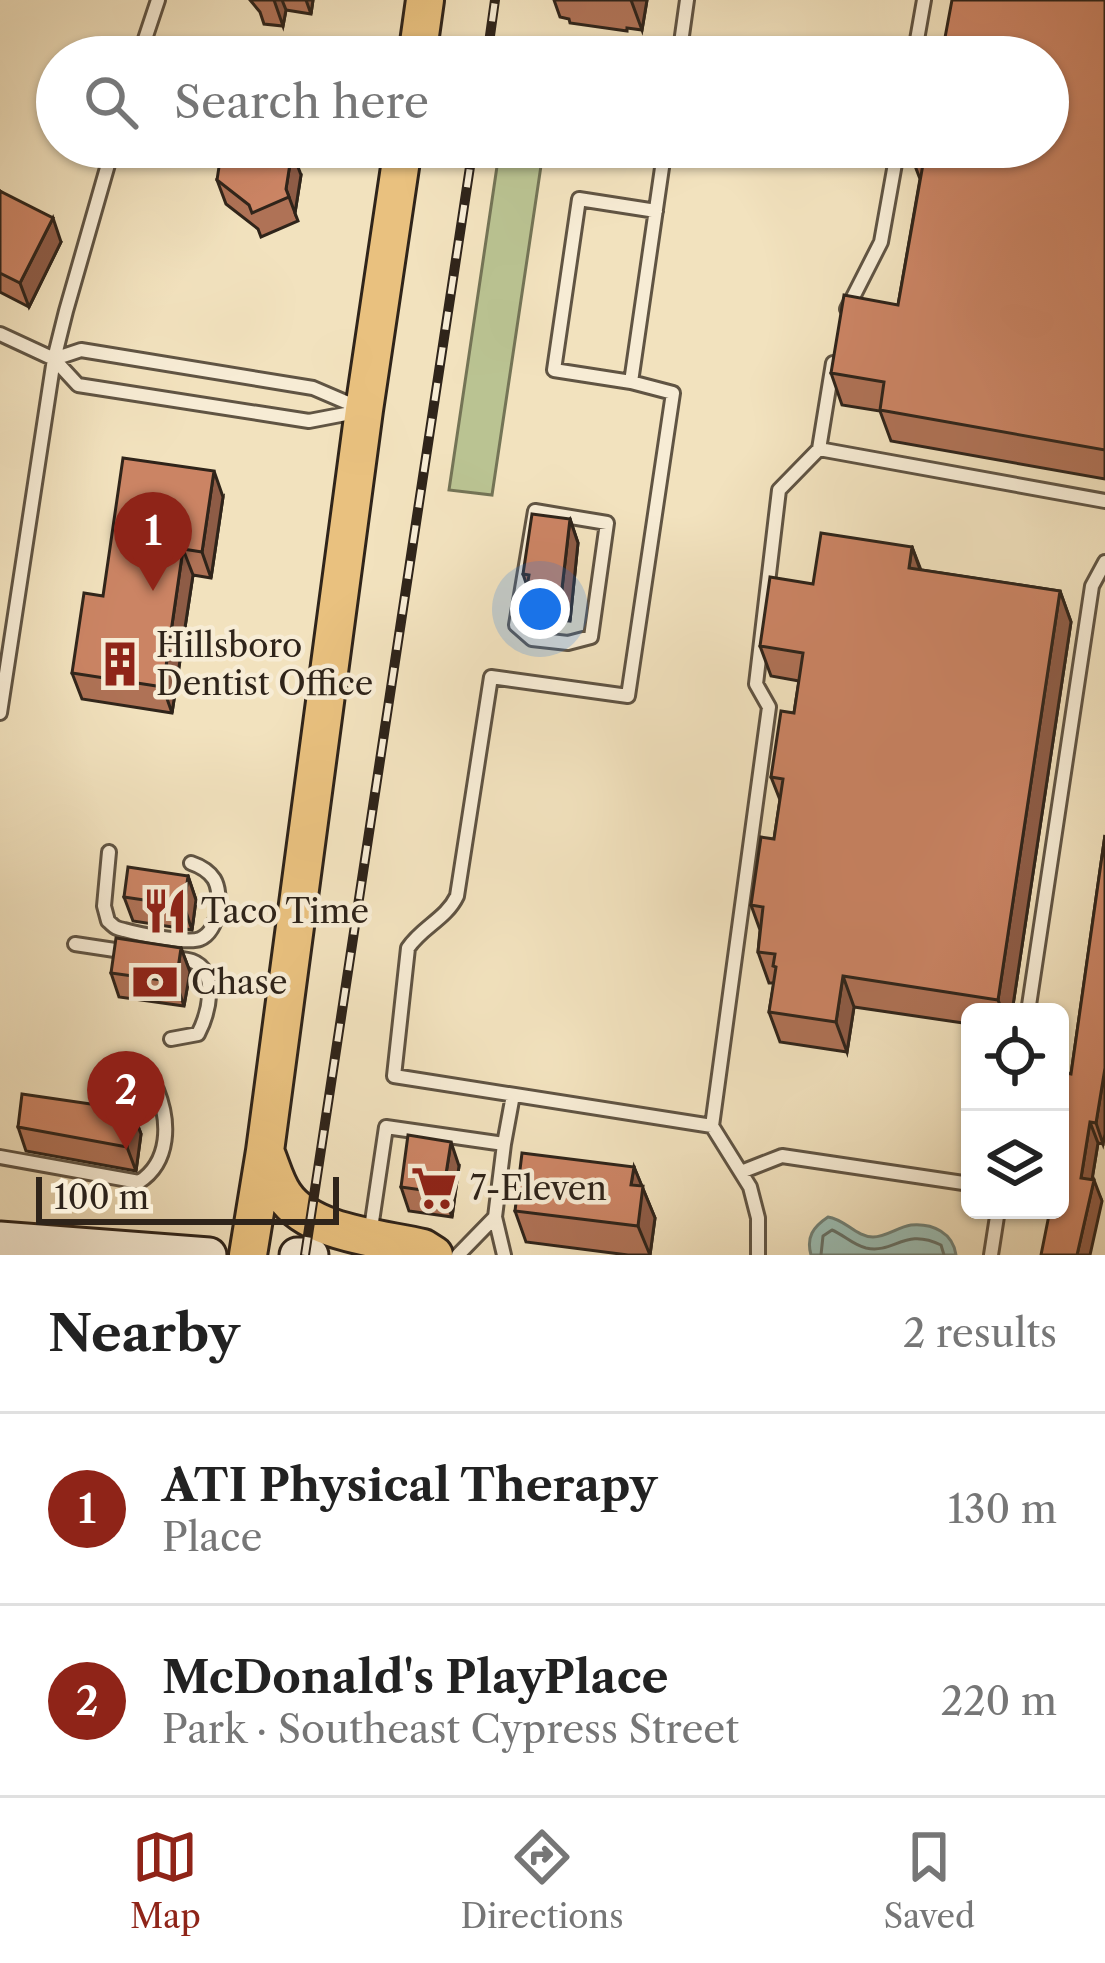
<!DOCTYPE html>
<html lang="en">
<head>
<meta charset="utf-8">
<style>
	body { margin:0; font-family:"Libre Caslon Text",serif; background:#f6f6f6; color:#222 }
	.controls { position:absolute; right:36px; bottom:36px; display:grid; overflow:hidden; border-radius:18px; box-shadow:0 3px 9px #0004 }
	.controls button { width:108px; height:108px; display:grid; place-items:center; padding:0; border:0; border-bottom:3px solid #e0e0e0; background:#fff; color:#222; font:60px sans-serif }
	.scale { position:absolute; left:36px; bottom:30px; width:303px; box-sizing:border-box; padding-left:12px; border:6px solid #2f241a; border-top:0; font-size:33px; line-height:42px; white-space:nowrap; color:#2f241a; -webkit-text-stroke:9px #f7ecd5; paint-order:stroke }
	.you { position:absolute; left:540px; top:609px; width:42px; height:42px; margin:-30px; border:9px solid #fff; border-radius:50%; background:#1a73e8; box-shadow:0 0 0 18px #1a73e833 }
	.badge { display:grid; place-items:center; width:78px; height:78px; border-radius:50%; background:#8f2418; color:#fff; font-size:39px; font-weight:700 }
	.pin { position:absolute; translate:-50% -99px; filter:drop-shadow(0 3px 6px #0008) }
	.pin::after { content:''; position:absolute; top:63px; width:42px; height:36px; background:inherit; clip-path:polygon(0 0,100% 0,50% 100%) }
	.list { margin:0; padding:0; list-style:none }
	h2 { display:flex; justify-content:space-between; align-items:center; height:156px; margin:0; padding:0 48px; font-size:51px }
	h2 small { font-size:39px; font-weight:400; color:#767676 }
	.list li { display:grid; grid-template-columns:78px 1fr auto; gap:36px; align-items:center; box-sizing:border-box; height:192px; padding:0 48px; border-top:3px solid #e0e0e0 }
	.list b { display:block; font-size:45px; white-space:nowrap }
	.list p { margin:0; font-size:39px; white-space:nowrap; color:#767676 }
	.list em { font-size:39px; font-style:normal; color:#767676 }
	.icon { flex:none; width:66px; height:66px; fill:none; stroke:currentColor; stroke-width:2; stroke-linecap:round; stroke-linejoin:round }
	.map { position:relative; flex:none; width:1105px; height:1255px; overflow:hidden }
	.search { position:absolute; background:#fff; box-shadow:0 3px 9px #0004; left:36px; right:36px; top:36px; height:132px; display:flex; align-items:center; gap:30px; box-sizing:border-box; padding:0 42px; border-radius:66px; color:#767676; font-size:45px }
	.sheet { height:540px; background:#fff }
	nav { display:flex; justify-content:space-around; align-items:center; box-sizing:border-box; height:168px; border-top:3px solid #e0e0e0; background:#fff; font-size:33px; color:#767676 }
	nav a { display:grid; justify-items:center; gap:6px }
	nav .on { color:#8f2418 }
	.map>svg:first-child { display:block }
</style>
</head>
<body>
<div class="map">
<svg width="1105" height="1255" viewBox="0 0 1105 1255">
	<rect width="100%" height="100%" fill="#f2e2be"/>
	<filter id="stains"><feTurbulence type="fractalNoise" baseFrequency=".00167" numOctaves="4"/><feColorMatrix values="0 0 0 0 .2 0 0 0 0 .09 0 0 0 0 .02 0 0 0 .5 -.17"/></filter>
	<radialGradient id="worn" r=".72"><stop offset=".6" stop-color="#630" stop-opacity="0"/><stop offset="1" stop-color="#630" stop-opacity=".3"/></radialGradient>
	<!-- green -->
	<path fill="#bac392" stroke="#747456" stroke-width="3" d="M 499,153 L 542,159 L 492,495 L 449,490 Z"/>
	<!-- water -->
	<path fill="#9bbdb3" stroke="#708076" stroke-width="3" d="M 828,1217 C 845,1219 856,1237 873,1237 C 886,1237 898,1227 911,1225 C 933,1223 953,1233 956,1255 L 811,1255 C 806,1237 813,1227 828,1217 Z"/>
	<g fill="none" stroke-linecap="round" stroke-linejoin="round">
		<!-- shore -->
		<path stroke="#657066" stroke-width="3" d="M 821,1255 L 823,1236 L 832,1230 C 844,1235 853,1245 866,1248 C 895,1254 904,1227 941,1245 L 944,1255"/>
		<!-- lane casing -->
		<g stroke="#605443" stroke-width="18">
			<path id="lane" d="M 139,57 L 158,0
				M 679,57 L 687,0
				M 914,57 L 924,0
				M 665,147 L 631,382 L 673,393 L 628,696 L 491,677 L 457,896 C 446,919 422,927 408,948 L 394,1076 L 712,1126
				M 847,309 L 881,242 L 898,147
				M 0,334 L 54,359 L 78,385 L 309,421 L 356,412
				M 54,359 L 81,350 L 313,388 L 362,409
				M 631,382 L 554,370 L 579,199 L 656,211
				M 819,449 L 1105,501
				M 535,511 L 607,523 L 591,637 L 568,643 L 532,639 L 516,625 Z
				M 0,713 L 54,359 L 66,311 L 113,147
				M 109,852 L 104,906 L 108,921 C 115,927 114,928 124,930 C 138,934 188,944 200,939 C 219,931 223,894 214,879 C 208,870 200,866 191,863
				M 75,944 L 128,952
				M 1028,1012 L 1092,586 L 1105,562
				M 171,1039 L 198,1034 C 208,1015 220,971 192,961 C 186,959 179,959 172,958
				M 504,1144 L 513,1095
				M 0,1157 L 139,1182 C 170,1162 170,1122 157,1090
				M 741,1172 L 782,1156 L 970,1184
				M 370,1235 L 386,1127 L 504,1144 L 495,1217 L 504,1255
				M 458,1255 L 495,1217
				M 758,1255 L 758,1218 L 750,1187 L 712,1126 L 769,707 L 756,684 L 779,490 L 819,449 L 833,363
				M 991,1255 L 998,1210"/>
		</g>
		<!-- secondary casing -->
		<g stroke="#2f241a" stroke-width="39">
			<path id="secondary" d="M 0,1239 L 209,1255
				M 297,1255 L 311,1255"/>
		</g>
		<!-- primary casing -->
		<g stroke="#2f241a" stroke-width="42">
			<path id="primary" d="M 417,57 L 425,0
				M 265,1151 C 271,1165 275,1182 284,1195 C 310,1234 380,1238 423,1248 L 434,1255
				M 248,1255 L 265,1151 L 364,410 L 403,147"/>
		</g>
		<!-- lane -->
		<use href="#lane" stroke="#f7ecd5" stroke-width="12"/>
		<!-- secondary -->
		<use href="#secondary" stroke="#f7ecd5" stroke-width="33"/>
		<!-- primary -->
		<use href="#primary" stroke="#e9c17f" stroke-width="36"/>
		<!-- rail casing -->
		<g stroke="#2f241a" stroke-width="10">
			<path id="rail" d="M 487,57 L 495,0
				M 305,1255 L 473,147"/>
		</g>
		<!-- rail -->
		<use href="#rail" stroke="#f7ecd5" stroke-width="6" stroke-dasharray="18" stroke-linecap="butt"/>
	</g>
	<!-- wall -->
	<path fill="#af7256" stroke="#2f241a" stroke-width="3" d="M 250,0 L 313,0 L 311,14 L 286,10 L 283,26 L 264,24 L 260,12 Z
		M 554,0 L 647,0 L 642,30 L 627,28 L 627,31 L 570,23 L 569,19 L 560,17 Z
		M 1105,0 L 1105,479 L 891,441 L 880,411 L 842,405 L 831,373 L 898,305 L 920,179 L 909,150 L 944,43 Z
		M 301,175 L 295,213 L 298,221 L 261,237 L 258,229 L 226,204 L 217,180 Z
		M 0,191 L 61,242 L 29,307 L 0,292 Z
		M 223,497 L 211,578 L 193,575 L 172,713 L 82,699 L 72,673 L 103,596 Z
		M 570,519 L 578,543 L 570,621 L 535,617 L 526,593 L 527,586 L 523,574 Z
		M 912,547 L 921,570 L 1060,591 L 1071,622 L 1012,1012 L 970,1012 L 970,1024 L 854,1007 L 847,1052 L 780,1042 L 769,1012 L 774,983 L 769,983 L 758,952 L 760,930 L 751,905 L 774,839 L 780,800 L 771,777 L 794,713 L 799,681 L 771,676 L 760,646 L 813,584 Z
		M 1105,835 L 1103,1144 L 1098,1143 L 1092,1179 L 1102,1201 L 1061,1130 L 1060,1108 L 1071,1074 Z
		M 188,876 L 196,900 L 192,930 L 133,921 L 124,897 Z
		M 181,948 L 190,972 L 184,1006 L 119,997 L 111,973 Z
		M 132,1110 L 141,1134 L 136,1171 L 26,1151 L 18,1127 Z
		M 459,1166 L 452,1217 L 409,1211 L 401,1187 Z
		M 634,1167 L 655,1218 L 650,1255 L 628,1255 L 526,1242 L 515,1211 Z"/>
	<!-- shaded-wall -->
	<path fill="#8e5c46" stroke="#2f241a" stroke-width="3" d="M 274,0 L 282,0 L 286,10 L 283,26 Z
		M 306,0 L 313,0 L 311,14 Z
		M 631,0 L 647,0 L 642,30 Z
		M 292,151 L 301,175 L 295,213 L 286,189 Z
		M 53,218 L 61,242 L 29,307 L 20,283 Z
		M 214,471 L 223,497 L 211,578 L 202,552 Z
		M 570,519 L 578,543 L 570,621 L 561,597 Z
		M 912,547 L 923,578 L 909,568 Z
		M 183,549 L 193,575 L 172,713 L 163,687 Z
		M 1060,591 L 1071,622 L 1012,1012 L 1003,1012 L 998,1000 Z
		M 188,876 L 196,900 L 192,930 L 184,906 Z
		M 181,948 L 190,972 L 184,1006 L 176,982 Z
		M 843,976 L 854,1007 L 847,1052 L 836,1022 Z
		M 1105,1068 L 1105,1134 L 1103,1144 L 1096,1123 Z
		M 132,1110 L 141,1134 L 136,1171 L 127,1147 Z
		M 1090,1122 L 1098,1143 L 1089,1198 L 1081,1178 Z
		M 451,1142 L 459,1166 L 452,1217 L 443,1193 Z
		M 634,1167 L 655,1218 L 650,1255 L 638,1226 L 631,1185 Z
		M 1094,1180 L 1102,1201 L 1090,1255 L 1077,1255 Z"/>
	<!-- building -->
	<path fill="#cb8464" stroke="#2f241a" stroke-width="3" d="M 952,0 L 1105,0 L 1105,450 L 880,410 L 884,382 L 831,373 L 844,295 L 898,305 L 925,153 L 909,150 L 910,147 L 1048,147 L 1048,57 L 926,57 L 929,40 L 944,43 Z
		M 222,147 L 287,147 L 292,151 L 286,189 L 289,197 L 252,213 L 249,205 L 217,180 Z
		M 0,191 L 53,218 L 20,283 L 0,273 Z
		M 123,458 L 214,471 L 202,552 L 183,549 L 163,687 L 72,673 L 84,593 L 103,596 Z
		M 532,514 L 570,519 L 561,597 L 526,593 L 529,575 L 523,574 Z
		M 821,533 L 912,547 L 909,568 L 1060,591 L 998,1000 L 843,976 L 836,1022 L 769,1012 L 776,967 L 773,966 L 775,954 L 758,952 L 763,907 L 751,905 L 761,837 L 774,839 L 783,779 L 771,777 L 781,711 L 794,713 L 803,653 L 760,646 L 770,577 L 813,584 Z
		M 1105,835 L 1105,1068 L 1096,1123 L 1090,1122 L 1081,1178 L 1094,1180 L 1077,1255 L 1041,1255 L 1050,1210 L 1060,1210 L 1060,1139 L 1062,1122 L 1060,1121 L 1060,1108 L 1066,1073 L 1071,1074 Z
		M 128,867 L 188,876 L 184,906 L 124,897 Z
		M 116,938 L 181,948 L 176,982 L 111,973 Z
		M 22,1094 L 132,1110 L 127,1147 L 18,1127 Z
		M 408,1135 L 451,1142 L 443,1193 L 401,1187 Z
		M 522,1153 L 634,1167 L 631,1185 L 643,1186 L 638,1226 L 515,1211 Z"/>
	<!-- icons -->
	<defs>
		<g id="building-bare" transform="scale(3.6)"><path d="M-4-6H4V6H1V3H-1V6H-4ZM-2.5-4.3h1.7v1.8h-1.7ZM.8-4.3h1.7v1.8H.8ZM-2.5-1h1.7V.8h-1.7ZM.8-1h1.7V.8H.8Z" fill="#8f2418" stroke="#f7ecd5" stroke-width="2.5" paint-order="stroke"/></g>
		<g id="restaurant-bare" transform="scale(3.6)"><path d="M-5-6h1v4h1v-4h1v4h1v-4h1v5L-1.5 .5V6h-2V.5L-5-1ZM5-6V6H3V1.5H1.5Q1.5-4 5-6Z" fill="#8f2418" stroke="#f7ecd5" stroke-width="2.5" paint-order="stroke"/></g>
		<g id="bank-bare" transform="scale(3.6)"><path d="M-6-4H6V4H-6ZM0-2.3a2.3 2.3 0 1 0 0 4.6a2.3 2.3 0 1 0 0-4.6Z" fill="#8f2418" stroke="#f7ecd5" stroke-width="2.5" paint-order="stroke"/></g>
		<g id="supermarket-bare" transform="scale(3.6)"><path d="M-6-5.5h2.5l.6 2H6L4.5 2H-2.5L-4.4-4H-6ZM-1.5 3.2a1.3 1.3 0 1 0 .1 0ZM3 3.2a1.3 1.3 0 1 0 .1 0Z" fill="#8f2418" stroke="#f7ecd5" stroke-width="2.5" paint-order="stroke"/></g>
	</defs>
	<g fill-rule="evenodd">
		<use href="#building-bare" x="120" y="664"/>
		<use href="#restaurant-bare" x="165" y="911"/>
		<use href="#bank-bare" x="155" y="982"/>
		<use href="#supermarket-bare" x="434" y="1188"/>
	</g>
	<g text-anchor="middle" stroke-width="9" stroke-linejoin="round" paint-order="stroke">
		<!-- poi labels -->
		<g font-size="33" fill="#2f241a" stroke="#f7ecd5" text-anchor="start">
			<text x="156" y="657">Hillsboro<tspan x="156" dy="38">Dentist Office</tspan></text>
			<text x="201" y="923">Taco Time</text>
			<text x="191" y="994">Chase</text>
			<text x="470" y="1200">7-Eleven</text>
		</g>
	</g>
	<rect width="100%" height="100%" filter="url(#stains)"/>
	<rect width="100%" height="100%" fill="url(#worn)"/>
</svg>
<div class="controls">
<button><svg class="icon" aria-label="locate" viewBox="0 0 24 24"><circle cx="12" cy="12" r="6"/><path d="M12 2v4M12 18v4M2 12h4M18 12h4"/></svg></button>
<button><svg class="icon" aria-label="layers" viewBox="0 0 24 24"><path d="M12 4l9 5-9 5-9-5zM3 14l9 5 9-5"/></svg></button>
</div>
<div class="scale">100 m</div>
<div class="you"></div>
<div class="pin badge" style="left:153px;top:591px">1</div>
<div class="pin badge" style="left:126px;top:1150px">2</div>
<div class="search"><svg class="icon" aria-label="search" viewBox="0 0 24 24"><circle cx="10" cy="10" r="6"/><path d="M15 15l6 6"/></svg>Search here</div>
</div>
<section class="sheet">
<h2>Nearby<small>2 results</small></h2>
<ul class="list">
<li><span class="badge">1</span><div><b>ATI Physical Therapy</b><p>Place</p></div><em>130 m</em></li>
<li><span class="badge">2</span><div><b>McDonald's PlayPlace</b><p>Park · Southeast Cypress Street</p></div><em>220 m</em></li>
</ul>
</section>
<nav>
<a class="on"><svg class="icon" aria-label="map" viewBox="0 0 24 24"><path d="M3 6l6-2 6 2 6-2v14l-6 2-6-2-6 2zM9 4v14M15 6v14"/></svg>Map</a>
<a><svg class="icon" aria-label="directions" viewBox="0 0 24 24"><path d="M12 3l9 9-9 9-9-9zM9 14v-3h6M13 9l2 2-2 2"/></svg>Directions</a>
<a><svg class="icon" aria-label="saved" viewBox="0 0 24 24"><path d="M7 4h10v16l-5-4-5 4z"/></svg>Saved</a>
</nav>
</body>
</html>
